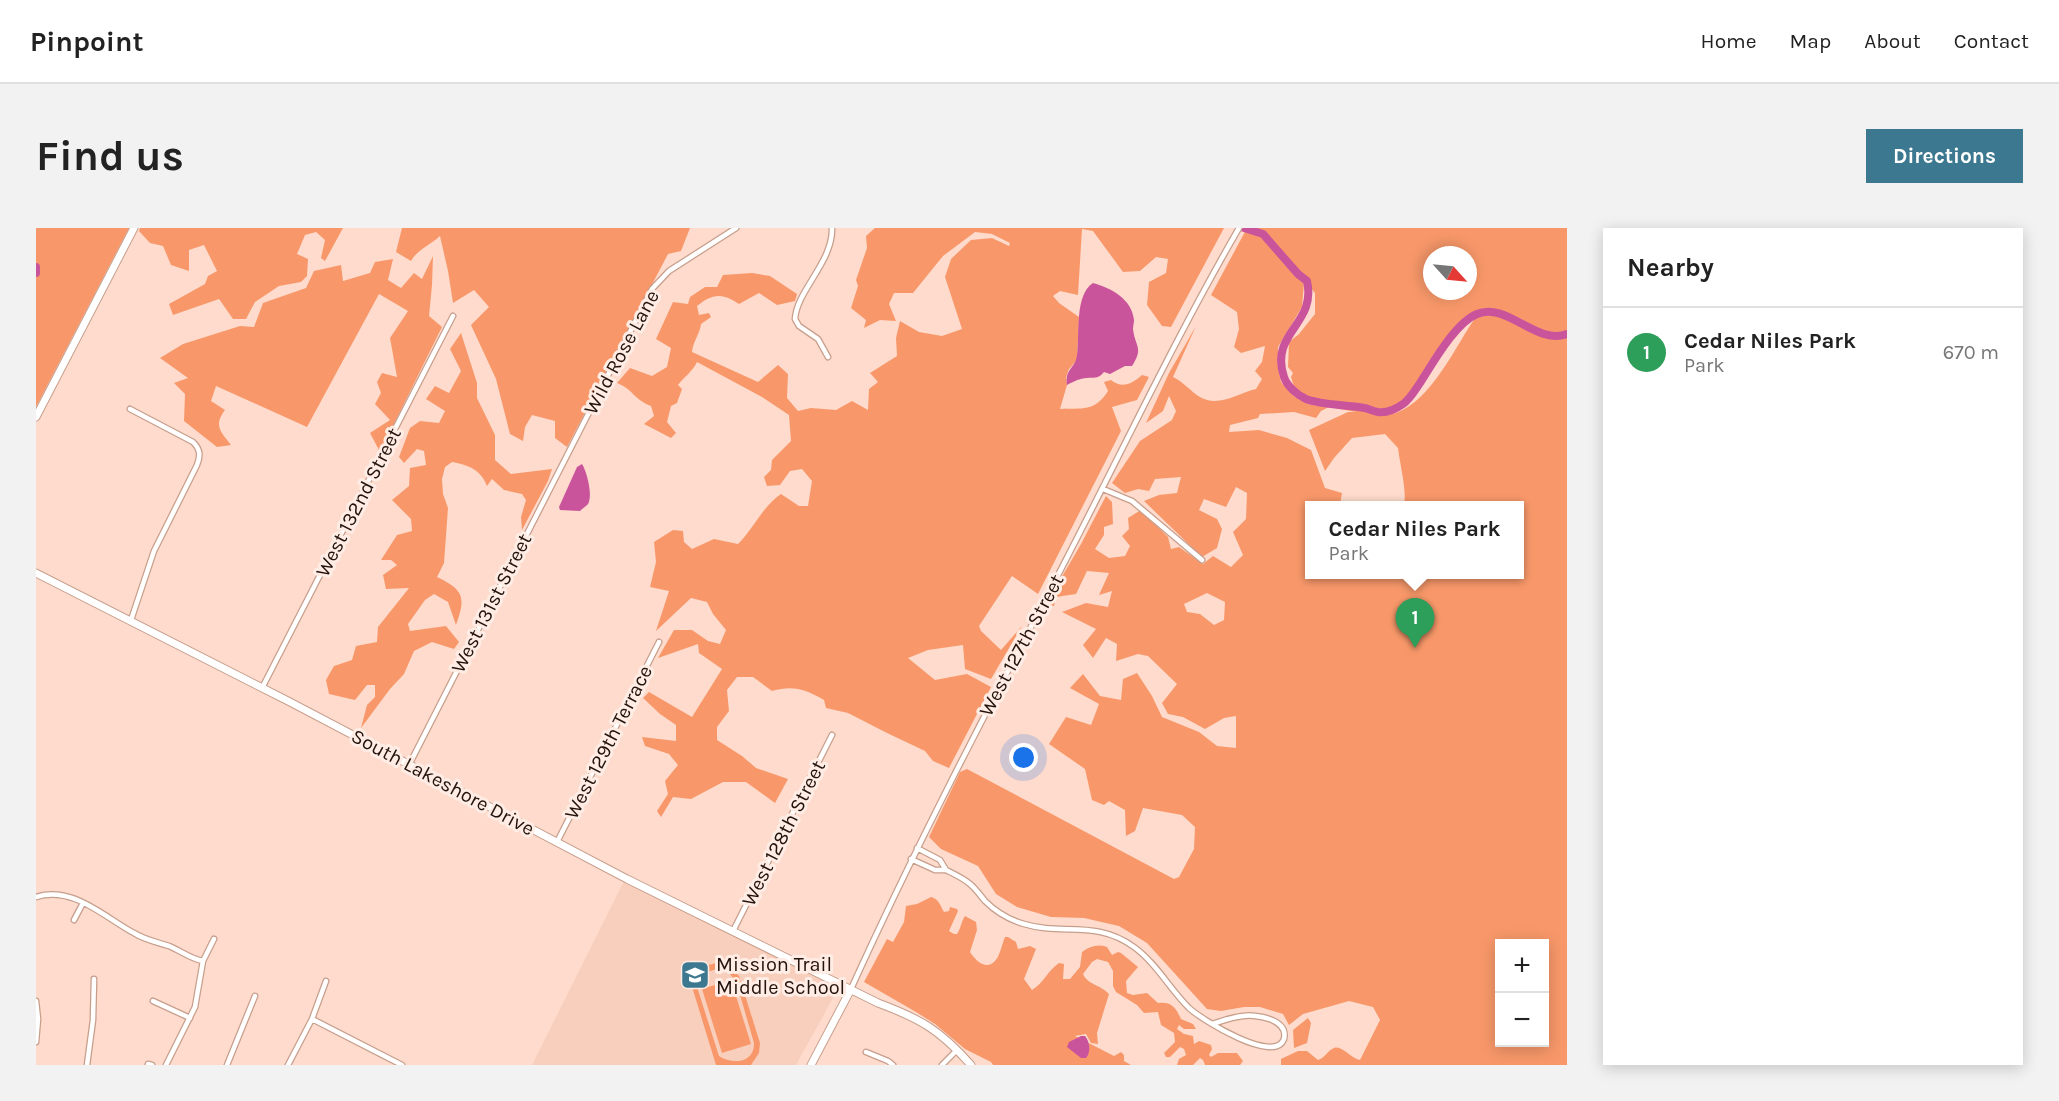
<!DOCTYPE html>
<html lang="en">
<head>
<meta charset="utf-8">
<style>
	body { margin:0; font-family:Karla,sans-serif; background:#f2f2f2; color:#222 }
	.controls { position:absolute; right:18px; bottom:18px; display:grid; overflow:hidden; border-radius:0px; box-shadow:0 3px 15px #0003 }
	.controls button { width:54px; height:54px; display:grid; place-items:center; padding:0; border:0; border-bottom:2px solid #e0e0e0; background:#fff; color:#222; font:30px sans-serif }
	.compass { position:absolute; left:1387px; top:18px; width:54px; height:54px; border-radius:50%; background:#fff; box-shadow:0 3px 15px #0003; rotate:117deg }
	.you { position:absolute; left:988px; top:530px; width:21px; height:21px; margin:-15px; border:4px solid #fff; border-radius:50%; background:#1a73e8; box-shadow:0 0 0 9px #1a73e833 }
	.badge { display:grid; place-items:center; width:39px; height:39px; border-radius:50%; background:#3c7890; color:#fff; font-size:20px; font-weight:700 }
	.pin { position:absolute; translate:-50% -50px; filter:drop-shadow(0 2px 3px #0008) }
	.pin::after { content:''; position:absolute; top:32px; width:21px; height:18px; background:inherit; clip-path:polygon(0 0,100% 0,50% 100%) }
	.popup { position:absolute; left:1269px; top:273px; width:219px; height:78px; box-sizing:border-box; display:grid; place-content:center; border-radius:0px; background:#fff; filter:drop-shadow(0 2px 4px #0005); font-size:20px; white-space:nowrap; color:#767676 }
	.popup b { font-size:22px; color:#222 }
	.popup::after { content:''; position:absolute; left:50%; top:100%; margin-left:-12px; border:12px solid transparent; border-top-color:#fff }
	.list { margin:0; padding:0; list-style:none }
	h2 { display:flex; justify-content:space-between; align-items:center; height:78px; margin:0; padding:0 24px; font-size:26px }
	h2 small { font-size:20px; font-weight:400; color:#767676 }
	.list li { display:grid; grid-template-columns:39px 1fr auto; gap:18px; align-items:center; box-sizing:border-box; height:90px; padding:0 24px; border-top:2px solid #e0e0e0 }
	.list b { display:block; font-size:22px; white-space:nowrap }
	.list p { margin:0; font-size:20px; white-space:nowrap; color:#767676 }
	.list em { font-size:20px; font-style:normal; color:#767676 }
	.map { position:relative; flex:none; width:1531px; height:837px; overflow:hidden; border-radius:0px }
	header { display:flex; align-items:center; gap:36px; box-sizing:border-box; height:84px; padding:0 30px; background:#fff; border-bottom:2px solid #e0e0e0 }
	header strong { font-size:28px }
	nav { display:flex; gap:33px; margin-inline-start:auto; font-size:21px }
	.intro { display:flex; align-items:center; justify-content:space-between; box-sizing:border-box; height:144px; padding:0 36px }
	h1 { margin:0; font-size:42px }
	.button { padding:15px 27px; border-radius:0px; background:#3c7890; color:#fff; font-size:21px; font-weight:700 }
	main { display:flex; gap:36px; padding:0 36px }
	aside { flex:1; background:#fff; border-radius:0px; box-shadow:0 3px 15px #0003 }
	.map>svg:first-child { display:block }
</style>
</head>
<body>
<header>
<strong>Pinpoint</strong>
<nav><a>Home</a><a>Map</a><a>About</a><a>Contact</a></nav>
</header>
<div class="intro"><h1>Find us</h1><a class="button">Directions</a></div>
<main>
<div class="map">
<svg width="1531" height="837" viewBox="0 0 1531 837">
	<rect width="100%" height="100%" fill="#fedbcc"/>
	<!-- built -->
	<path fill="#f8cfbc" d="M 588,653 L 773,744 L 802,761 L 760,837 L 496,837 Z"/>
	<!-- green -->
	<path fill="#f8986a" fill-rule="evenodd" d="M 0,0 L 93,0 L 0,179 Z
		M 104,0 L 307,0 L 289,33 L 285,30 L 289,12 L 280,4 L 269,7 L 261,26 L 272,31 L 271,48 L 265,54 L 243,58 L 219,74 L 210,91 L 197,91 L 183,71 L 137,87 L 133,76 L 169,56 L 172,48 L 181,43 L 168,17 L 153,22 L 153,43 L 135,37 L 127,18 L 114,15 L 103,3 Z
		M 366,0 L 654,0 L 645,23 L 632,26 L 531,219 L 519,210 L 519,193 L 496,187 L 489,199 L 487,213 L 474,206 L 460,151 L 435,97 L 453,79 L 438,62 L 417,75 L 412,43 L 404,8 C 394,17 381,22 375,33 L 360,24 Z
		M 839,0 L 1188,0 L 1135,99 L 1126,98 L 1111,77 L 1113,54 L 1130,45 L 1132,31 L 1120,29 L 1104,43 L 1087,44 L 1057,3 L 1046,1 L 1042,67 L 1024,63 L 1017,68 L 1023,75 L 1043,89 L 1041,132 L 1033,141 L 1030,149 L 1031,157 L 1024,181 C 1046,180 1059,184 1072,163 L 1068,154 L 1075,152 C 1086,161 1096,156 1106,147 L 1113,149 L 1101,172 L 1076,179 L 1085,203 L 1002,366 L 976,348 L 943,398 L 945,403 L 965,422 L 986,398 L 955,451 L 929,441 L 927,417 L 892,422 L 872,430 L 899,452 L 931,446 L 955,459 L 913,540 L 897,533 L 889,523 L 851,505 L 812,485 L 790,480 L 788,472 C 769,461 757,457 736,463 L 717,449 L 701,449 L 691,462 L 693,483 L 681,499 L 681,512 L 706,528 L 720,540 L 752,551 L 739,575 L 710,554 L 687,554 L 655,571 L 637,569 L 625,589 L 621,583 L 632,566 L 629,553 L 642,537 L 633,526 L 609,518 L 606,509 L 640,513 L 640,497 L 624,486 L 607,470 L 613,464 L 656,489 L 686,441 L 663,425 L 662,416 L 622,430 L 638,402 L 656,402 L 672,413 L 684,416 L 690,402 L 677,386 L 671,374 L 655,370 L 620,403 L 633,363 L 614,359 L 620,334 L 618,314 L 637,302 L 647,303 L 648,314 L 656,321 L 678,311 L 702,316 C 718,300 726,279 745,266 L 763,278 L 772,278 L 776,253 L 766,241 L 754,243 L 744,257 L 731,258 L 728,249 L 735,242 L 736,232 L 755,213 L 753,187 L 726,169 L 661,134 C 657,143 648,149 642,157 L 646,161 L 641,175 L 635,178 L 631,194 L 640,205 L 635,210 L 608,196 L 618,188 L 615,178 C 597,171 597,161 581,155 L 594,140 L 616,148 L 631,139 L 635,120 L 620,111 L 637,74 L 652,76 L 654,69 L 669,59 L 681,59 L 687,47 L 716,45 L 734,48 L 761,66 L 759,73 L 741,77 L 723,65 L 703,76 C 687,65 677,65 661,78 L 663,87 L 673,85 L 675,89 L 665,96 C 664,106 657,113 656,124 L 722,154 L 742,137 L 752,146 L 751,170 L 762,183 L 775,180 L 800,182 L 816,173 L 832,182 L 833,161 L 842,154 L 834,145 L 861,128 L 860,110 L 864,93 L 883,104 L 906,108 L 926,101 L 909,49 L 915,31 L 935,12 L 956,10 L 973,18 L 974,15 L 956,6 L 939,4 L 907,28 L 877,65 L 858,65 L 853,76 L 860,93 L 844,92 L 828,100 L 830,92 L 815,80 L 822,58 L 820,52 L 831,20 L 830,8 Z
		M 1211,0 L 1531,0 L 1531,837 L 1245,837 L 1245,831 L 1262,823 L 1271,823 L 1282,832 C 1289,830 1291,823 1298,820 C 1306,817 1314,830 1324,832 L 1344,792 L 1337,779 L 1313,773 L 1267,786 L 1253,797 L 1247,786 L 1224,779 L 1208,779 L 1185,783 L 1171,781 L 1111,715 L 1083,698 L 1048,690 L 1015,689 L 981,679 L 960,666 L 942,638 L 905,621 L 893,609 L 924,544 L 931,541 L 1138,651 L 1143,649 L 1158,621 L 1159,599 L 1146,587 L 1107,580 L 1099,603 L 1090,608 L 1089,582 L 1073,573 L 1068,577 L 1056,572 L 1049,541 L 1013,516 L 1030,489 L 1055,497 L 1063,476 L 1034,460 L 1047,446 L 1064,468 L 1085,472 L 1087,451 L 1101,445 L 1116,468 L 1126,489 L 1163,504 L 1181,518 L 1200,520 L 1200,488 L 1188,490 L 1169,501 L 1147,489 L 1132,486 L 1126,475 L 1141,456 L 1112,428 L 1102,426 L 1080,433 L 1081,416 L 1070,410 L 1057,430 L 1047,417 L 1060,401 L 1026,384 L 1050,375 L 1072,379 L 1076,363 L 1063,367 L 1073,345 L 1051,343 L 1040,366 L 1020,369 L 1018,378 L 1010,376 L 1045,316 L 1070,268 L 1076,274 L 1077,296 L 1068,299 L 1068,307 L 1059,321 L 1073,330 L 1089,328 L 1094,318 L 1086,308 L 1093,301 L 1092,290 L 1105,282 L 1132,309 L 1135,321 L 1143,319 L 1167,336 L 1177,328 L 1195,339 L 1207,327 L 1197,304 L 1210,291 L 1211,265 L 1200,259 L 1190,279 L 1168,271 L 1163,282 L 1181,291 L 1186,301 L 1181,320 L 1166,329 L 1108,273 L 1123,267 L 1141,265 L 1145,249 L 1119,251 L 1113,263 L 1102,261 L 1089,265 L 1076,255 L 1104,213 L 1136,192 L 1140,183 L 1133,168 L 1127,183 L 1110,195 L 1133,145 L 1160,98 L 1137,149 C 1149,155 1154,163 1164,169 C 1182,180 1203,165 1220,161 L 1226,151 L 1219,143 L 1226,134 L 1229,118 L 1205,125 L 1198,119 L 1203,101 L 1201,84 L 1175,67 ZM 1246,27 L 1279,65 L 1279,86 L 1263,106 L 1253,114 L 1252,139 L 1257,145 L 1255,149 L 1260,165 L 1285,178 L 1272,176 L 1259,169 L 1245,154 L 1242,140 L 1242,119 L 1266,79 L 1268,55 L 1245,30 ZM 1396,27 L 1432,27 L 1432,63 L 1396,63 ZM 1442,89 L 1439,90 C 1417,122 1386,194 1339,187 L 1350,180 L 1354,181 L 1371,169 L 1401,124 L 1428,92 ZM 1293,179 L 1320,184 L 1312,184 L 1273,202 L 1289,243 L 1298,230 L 1316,210 L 1349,206 L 1362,220 C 1364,237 1371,263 1368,277 L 1484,278 L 1484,346 L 1274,346 L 1274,278 L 1304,277 L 1306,265 L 1289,260 L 1275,222 L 1251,210 L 1223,202 L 1193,204 L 1194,197 L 1222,190 L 1224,186 L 1258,184 L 1280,190 L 1285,183 ZM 1171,365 L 1189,374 L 1188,392 L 1178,397 L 1164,386 L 1151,384 L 1148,376 ZM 1464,716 L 1508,716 L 1508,814 L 1464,814 Z
		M 397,28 L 396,57 L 393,88 L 406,99 L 344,224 L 334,205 L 354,192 L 339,176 L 345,165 L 341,154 L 346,145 L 361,149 L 354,110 L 372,83 L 343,66 L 271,199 L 180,158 L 175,173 L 189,182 C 177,198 185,204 195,217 L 181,219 L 148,193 L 149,166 L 138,155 L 152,150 L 124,130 L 147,116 L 204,98 L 218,99 L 227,75 L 270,60 L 278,43 L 305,37 L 307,53 L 334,45 L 339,34 L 357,31 L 352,52 L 365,60 L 378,45 L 386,51 Z
		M 425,105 L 441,155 L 441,170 L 459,207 L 459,232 L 475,246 L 516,241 L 512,253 L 486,302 L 485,289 L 490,272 L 486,266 L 468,262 L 456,251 L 451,258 C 445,242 433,237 416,234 L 409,239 L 406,251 L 407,266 L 412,280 L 408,335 L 401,349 C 428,362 430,369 420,397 L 412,374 L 398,366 L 389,372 L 372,396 L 374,403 L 410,398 L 423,414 L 418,421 L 396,414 L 378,423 L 368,446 L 354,461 L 325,500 L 331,477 L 339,469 L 339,457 L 331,457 L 319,472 L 293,466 L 290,452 L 298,438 L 316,432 L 320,418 L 341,414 L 342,399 L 373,360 L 350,361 L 347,347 L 361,337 L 355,332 L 345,332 L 361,307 L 376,303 L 375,291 L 356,272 L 373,258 L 374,240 L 390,237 L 388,223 L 381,221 L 368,235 L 363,229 L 374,200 L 384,193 L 403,195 L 409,183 L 390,171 L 399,158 L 413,165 L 425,143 L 414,121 Z
		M 895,669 C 903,671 904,677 908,684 L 913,683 L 914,679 L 921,681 L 922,683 L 913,703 L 918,706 L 921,706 C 925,700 925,694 929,688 L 940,694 L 941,702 L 934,724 C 939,732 950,743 959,733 C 964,728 966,716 969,709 L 972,709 L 980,714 L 982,721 L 994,718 L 1000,721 L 988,751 L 996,762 C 1008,755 1012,742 1023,735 L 1028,736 L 1027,751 L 1034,751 L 1044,739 L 1046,724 C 1054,718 1062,716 1071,719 L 1076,727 L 1082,724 L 1085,725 L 1102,739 L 1090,753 L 1091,765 L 1097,767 L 1111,765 L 1122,775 C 1136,773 1140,780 1145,791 L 1157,796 L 1160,801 L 1148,801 L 1143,797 L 1141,801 L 1148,806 L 1157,808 L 1158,816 L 1163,813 L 1175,817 L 1176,821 L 1173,827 L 1175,829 L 1182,825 L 1201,825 L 1207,833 L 1204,837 L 1169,837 L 1167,832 L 1164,830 L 1157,837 L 1141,837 L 1143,831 L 1150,827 L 1148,821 L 1144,819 L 1134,829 L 1130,829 L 1128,825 L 1139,814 L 1138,805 L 1125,797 L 1122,784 L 1108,785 L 1101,777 L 1080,764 L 1077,758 L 1077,743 L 1072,734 L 1061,731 L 1056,734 L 1047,746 C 1052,757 1065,757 1073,766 L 1061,805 L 1062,816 L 1055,815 L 1050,806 L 1039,808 L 1078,828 L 1085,824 L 1088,827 L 1088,833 L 1095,837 L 957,837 L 955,834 L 929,821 L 899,796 L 880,784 L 828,754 L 851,711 L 857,714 L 868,694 L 870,678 L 881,676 Z
		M 680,735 L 695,739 L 703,748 L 724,815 L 723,825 L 715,837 L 680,837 L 653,749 L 658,747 L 659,750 L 669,738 ZM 683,741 L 693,745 L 700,753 L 718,815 C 719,835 696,837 683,828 L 662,762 C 662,749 670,742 683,741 Z
		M 695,752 L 715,816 L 686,825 L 666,761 Z
		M 1272,790 L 1275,795 L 1271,815 L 1258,820 L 1257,802 Z"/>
	<!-- water -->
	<path fill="#ca549c" d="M 1057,55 C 1075,60 1096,71 1098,92 C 1098,95 1097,98 1097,101 C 1099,119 1108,119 1096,138 L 1089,138 L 1074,146 L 1068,144 C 1061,153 1055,148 1045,151 C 1040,152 1035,155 1031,157 C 1028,141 1040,140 1041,127 C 1044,108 1038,67 1057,55 Z
		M 546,236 C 551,244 557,267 552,276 C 550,278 546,281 544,283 L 524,282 L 523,279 L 541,239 Z
		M 1045,808 L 1049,808 C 1054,813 1055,825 1050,830 L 1045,830 L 1031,819 L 1033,814 Z"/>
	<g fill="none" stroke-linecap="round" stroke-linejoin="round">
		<!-- river -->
		<path stroke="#ca549c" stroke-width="8" d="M 1208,0 L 1227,6 L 1262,46 L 1271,53 C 1281,97 1233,104 1248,149 C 1251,158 1261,167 1270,171 C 1285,177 1312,177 1329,180 C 1333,181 1337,183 1342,184 C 1350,185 1360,181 1367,176 C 1374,171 1379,162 1384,155 C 1397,135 1419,95 1441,86 C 1470,73 1501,118 1531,106
			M 0,39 L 0,45"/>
		<!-- street casing -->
		<g stroke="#c79e8c" stroke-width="7">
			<path id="street" d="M 792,129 L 782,111 L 763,98 L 759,91 C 761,62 797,34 796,0
				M 94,181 L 157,214 C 164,221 165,227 161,237 L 118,323 L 95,392
				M 1067,261 L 1096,273 L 1166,332
				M 226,460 L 417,88
				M 373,537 L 616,61 L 633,43 L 700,0
				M 521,614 L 623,414
				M 875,631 L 899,642 L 910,642 L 904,632 L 881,620
				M 910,642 C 918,646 927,650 934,656 C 940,661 944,667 949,673 C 959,683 974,692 988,696 C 1027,708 1059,691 1098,719 C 1120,735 1134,761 1153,780 C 1166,792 1239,837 1248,811 C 1253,791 1220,786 1207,788 C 1196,789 1186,793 1176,796
				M 0,669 C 36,657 68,689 98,705 C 109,712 121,714 133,718 C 145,723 155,731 167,733
				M 38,692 L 47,675
				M 697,703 L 796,507
				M 815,761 C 878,622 949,486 1020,351 C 1081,234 1137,114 1203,0
				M 0,773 L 2,791 L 0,814
				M 117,773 L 154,790
				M 276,791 L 366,837
				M 830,824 L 852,833 L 857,837
				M 112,836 L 116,837
				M 51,837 L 57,792 L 58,751
				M 130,837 L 159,779 L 167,733 L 178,711
				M 191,837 L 219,768
				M 252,837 L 276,791 L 290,753
				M 906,837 L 921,822"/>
		</g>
		<!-- secondary casing -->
		<g stroke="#c79e8c" stroke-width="9">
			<path id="secondary" d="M 0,189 L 98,0
				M 0,345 L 254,474 L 591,651 L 842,775 C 885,791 904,802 935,837
				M 775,837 L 815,761"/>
		</g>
		<!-- street -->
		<use href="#street" stroke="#fff" stroke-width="4.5"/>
		<!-- secondary -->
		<use href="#secondary" stroke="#fff" stroke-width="7"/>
	</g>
	<!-- icons -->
	<defs>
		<g id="school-square" transform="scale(1.5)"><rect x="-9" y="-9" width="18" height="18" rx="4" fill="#3c7890" stroke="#ffede5"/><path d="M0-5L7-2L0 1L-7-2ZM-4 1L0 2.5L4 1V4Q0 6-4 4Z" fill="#fff"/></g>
	</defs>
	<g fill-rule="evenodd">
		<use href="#school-square" x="659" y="747"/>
	</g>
	<g text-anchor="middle" stroke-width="6" stroke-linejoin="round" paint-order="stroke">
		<!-- street labels -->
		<g font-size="20" fill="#22130c" stroke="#ffede5">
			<text transform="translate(585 124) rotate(-62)" y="7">Wild Rose Lane</text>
			<text transform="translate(322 274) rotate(-63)" y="7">West 132nd Street</text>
			<text transform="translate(455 375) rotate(-63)" y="7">West 131st Street</text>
			<text transform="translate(985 417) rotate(-62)" y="7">West 127th Street</text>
			<text transform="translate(572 514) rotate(-63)" y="7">West 129th Terrace</text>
			<text transform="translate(407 554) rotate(28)" y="7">South Lakeshore Drive</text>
			<text transform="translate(747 605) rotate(-63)" y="7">West 128th Street</text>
		</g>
		<!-- poi labels -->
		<g font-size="20" fill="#22130c" stroke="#ffede5" text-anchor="start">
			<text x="680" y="743">Mission Trail<tspan x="680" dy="23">Middle School</tspan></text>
		</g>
	</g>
</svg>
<div class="controls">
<button>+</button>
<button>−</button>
</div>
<svg class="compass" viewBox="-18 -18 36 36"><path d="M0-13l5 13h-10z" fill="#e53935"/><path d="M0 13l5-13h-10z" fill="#767676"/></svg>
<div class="you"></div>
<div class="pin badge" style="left:1379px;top:420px;background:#2e9e5b">1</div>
<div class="popup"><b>Cedar Niles Park</b>Park</div>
</div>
<aside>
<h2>Nearby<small></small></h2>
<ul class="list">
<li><span class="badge" style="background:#2e9e5b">1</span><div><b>Cedar Niles Park</b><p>Park</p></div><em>670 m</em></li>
</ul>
</aside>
</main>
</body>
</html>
